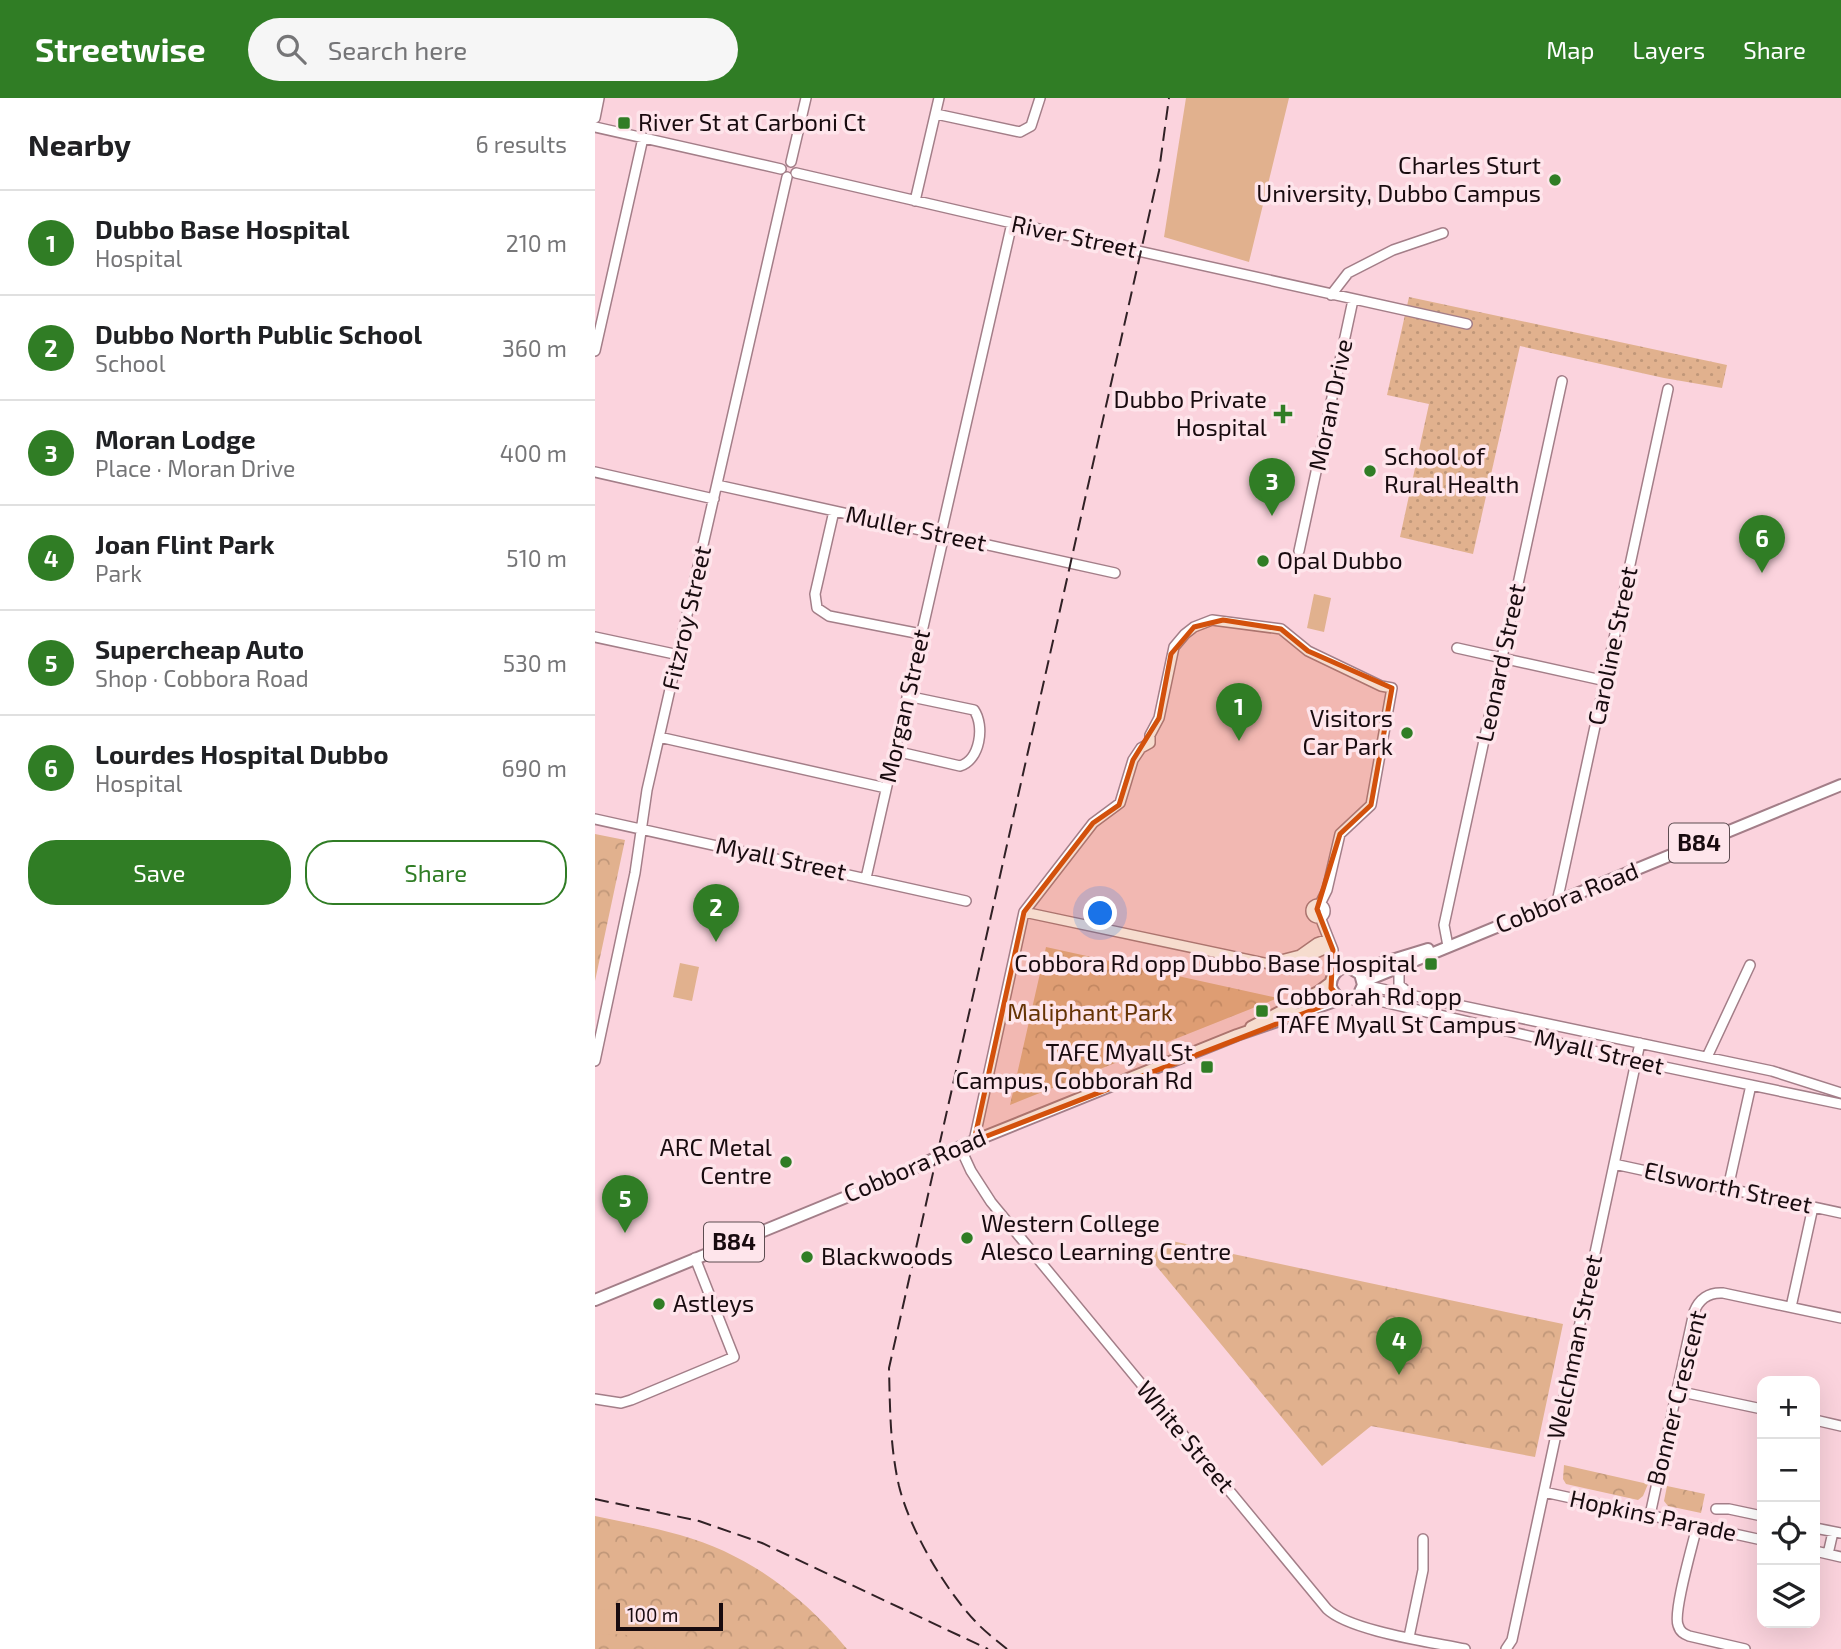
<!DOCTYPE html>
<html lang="en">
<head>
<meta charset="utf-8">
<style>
	body { margin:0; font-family:"Exo 2",sans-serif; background:#f6f6f6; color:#202124 }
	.controls { position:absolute; right:21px; bottom:21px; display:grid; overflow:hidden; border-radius:14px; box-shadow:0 7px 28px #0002 }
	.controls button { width:63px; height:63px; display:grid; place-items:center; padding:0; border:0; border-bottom:2px solid #e0e0e0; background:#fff; color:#202124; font:35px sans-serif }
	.scale { position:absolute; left:21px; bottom:18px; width:107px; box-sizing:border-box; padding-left:7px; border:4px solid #180b0f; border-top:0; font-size:19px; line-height:24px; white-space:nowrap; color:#180b0f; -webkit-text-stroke:5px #fee5eb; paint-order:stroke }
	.you { position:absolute; left:506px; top:816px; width:24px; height:24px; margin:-18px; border:5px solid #fff; border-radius:50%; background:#1a73e8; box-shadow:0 0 0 10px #1a73e833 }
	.badge { display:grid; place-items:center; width:46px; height:46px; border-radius:50%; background:#307d25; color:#fff; font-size:23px; font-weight:700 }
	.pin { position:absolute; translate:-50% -58px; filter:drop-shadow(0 2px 4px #0008) }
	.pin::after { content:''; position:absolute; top:37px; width:24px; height:21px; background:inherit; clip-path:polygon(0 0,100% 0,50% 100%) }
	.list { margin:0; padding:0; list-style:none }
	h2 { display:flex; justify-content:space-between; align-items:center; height:91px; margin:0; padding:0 28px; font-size:30px }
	h2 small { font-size:23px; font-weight:400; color:#757577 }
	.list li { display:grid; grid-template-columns:46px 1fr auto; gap:21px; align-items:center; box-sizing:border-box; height:105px; padding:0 28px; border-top:2px solid #e0e0e0 }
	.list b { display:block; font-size:26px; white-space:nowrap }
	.list p { margin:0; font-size:23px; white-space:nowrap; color:#757577 }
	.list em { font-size:23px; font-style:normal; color:#757577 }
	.actions { display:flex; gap:14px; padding:21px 28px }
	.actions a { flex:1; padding:16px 0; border:2px solid #307d25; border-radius:28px; text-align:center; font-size:24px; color:#307d25 }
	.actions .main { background:#307d25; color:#fff }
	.icon { flex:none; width:38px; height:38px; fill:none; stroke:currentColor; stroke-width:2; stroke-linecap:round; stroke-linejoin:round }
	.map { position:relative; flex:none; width:1246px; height:1551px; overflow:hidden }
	header { display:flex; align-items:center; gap:42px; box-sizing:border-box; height:98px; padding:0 35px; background:#307d25; color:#fff }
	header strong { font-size:33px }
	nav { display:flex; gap:38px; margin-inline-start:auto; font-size:24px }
	.search { width:490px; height:63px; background:#f6f6f6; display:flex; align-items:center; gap:18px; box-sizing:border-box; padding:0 24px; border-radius:38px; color:#757577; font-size:26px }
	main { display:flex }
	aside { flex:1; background:#fff }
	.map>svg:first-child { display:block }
</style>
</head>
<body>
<header>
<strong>Streetwise</strong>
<div class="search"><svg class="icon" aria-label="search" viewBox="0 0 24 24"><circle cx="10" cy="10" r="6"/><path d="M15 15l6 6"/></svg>Search here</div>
<nav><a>Map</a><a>Layers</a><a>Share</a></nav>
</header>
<main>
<aside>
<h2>Nearby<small>6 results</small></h2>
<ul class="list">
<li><span class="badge">1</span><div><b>Dubbo Base Hospital</b><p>Hospital</p></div><em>210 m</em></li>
<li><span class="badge">2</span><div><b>Dubbo North Public School</b><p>School</p></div><em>360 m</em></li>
<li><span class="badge">3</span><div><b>Moran Lodge</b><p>Place · Moran Drive</p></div><em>400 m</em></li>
<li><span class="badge">4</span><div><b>Joan Flint Park</b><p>Park</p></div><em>510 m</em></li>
<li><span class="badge">5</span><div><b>Supercheap Auto</b><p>Shop · Cobbora Road</p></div><em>530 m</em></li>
<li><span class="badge">6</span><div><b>Lourdes Hospital Dubbo</b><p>Hospital</p></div><em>690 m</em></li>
</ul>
<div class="actions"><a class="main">Save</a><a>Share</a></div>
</aside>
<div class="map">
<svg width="1246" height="1551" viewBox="0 0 1246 1551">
	<defs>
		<pattern id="grass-dots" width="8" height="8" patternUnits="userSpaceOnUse" patternTransform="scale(1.75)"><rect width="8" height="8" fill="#e1b18e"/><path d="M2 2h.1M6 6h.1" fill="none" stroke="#c09779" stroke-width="1.8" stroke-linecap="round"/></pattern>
		<pattern id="park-crowns" width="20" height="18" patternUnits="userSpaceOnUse" patternTransform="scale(1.75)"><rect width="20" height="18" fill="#e1b18e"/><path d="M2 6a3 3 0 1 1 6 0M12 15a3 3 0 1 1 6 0" fill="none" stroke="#c09779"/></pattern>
	</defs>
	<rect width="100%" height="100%" fill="#fbd3dd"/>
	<!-- grass -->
	<path fill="url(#grass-dots)" d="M 814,199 L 1132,267 L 1127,290 L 1069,280 L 925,248 L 878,456 L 805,439 L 834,306 L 792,297 Z"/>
	<!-- park -->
	<path fill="url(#park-crowns)" d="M 0,736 L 30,742 L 0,883 Z
		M 451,849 L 683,900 L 415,1007 Z
		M 572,1142 L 968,1226 L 940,1359 L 776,1328 L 727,1368 L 553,1158 Z
		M 969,1367 L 1053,1386 L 1048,1398 L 1043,1402 L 971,1386 L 968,1381 Z
		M 1072,1388 L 1110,1396 L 1106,1415 L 1073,1408 L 1069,1403 Z
		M 0,1418 C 28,1424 57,1429 85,1437 C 153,1456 207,1497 252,1551 L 0,1551 Z"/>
	<!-- pitch -->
	<path fill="#e1b18e" d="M 591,0 L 694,0 L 654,164 L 569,139 Z
		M 719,496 L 736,500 L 729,534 L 712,530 Z
		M 85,865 L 104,869 L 97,903 L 78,899 Z
		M 18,1511 C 48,1513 77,1526 95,1551 L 62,1551 L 46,1542 L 28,1536 L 0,1537 L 0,1512 Z"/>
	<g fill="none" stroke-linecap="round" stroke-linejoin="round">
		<!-- minor casing -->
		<g stroke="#a37e88" stroke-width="12">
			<path id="minor" d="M 341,16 L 425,34 L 436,28 L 445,0
				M 0,20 L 4,0
				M 0,29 L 186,71
				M 196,64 L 211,0
				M 201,75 L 417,125 L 872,226
				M 320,103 L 344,0
				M 736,197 L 753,175 L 798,152 L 848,135
				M 0,253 L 48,40
				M 0,374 L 119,401
				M 122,387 L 520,475
				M 239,413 L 220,496 L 222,510 L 234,518 L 326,536
				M 346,436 L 417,125
				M 704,453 L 758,202
				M 0,539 L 84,557
				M 862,550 L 1011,583
				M 64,639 L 291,690
				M 300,653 L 365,668 C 385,662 390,628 379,612 L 312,598
				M 0,721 L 371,803
				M 271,780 L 349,437
				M 962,804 L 1073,291
				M716 813a7 7 0 1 1 14 0a7 7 0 1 1-14 0Z
				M 429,814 L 684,868 C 708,868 716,853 737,849
				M 725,819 L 738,852 L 739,875
				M 853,848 L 849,827 L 967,283
				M 678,864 L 705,857 L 722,845 L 733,841
				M 808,866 L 804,874 L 804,887 L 814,895
				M 768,887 L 1177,973 L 1246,995
				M 763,898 L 1041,963 L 1246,1006
				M 1112,959 L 1155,867
				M 0,963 L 40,775 L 52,692 L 192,79
				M 379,1043 L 429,814 L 498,725 L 525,705 L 538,662 L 546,650 L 555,645 L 555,637 L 564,620 L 579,549 L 590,536 L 599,529 L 617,522 L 686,531 L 713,553 L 786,588 L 797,590 L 776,707 L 745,736 L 732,792 L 725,806
				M 365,1049 L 376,1073 L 396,1104 L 732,1511 C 755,1533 836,1544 870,1551
				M 1019,1066 L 1246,1115
				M 1133,1090 L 1156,987
				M 1196,1209 L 1218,1109
				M 1082,1293 L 1167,1311
				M 0,1301 L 26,1305 L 36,1302 L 139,1259 L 100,1160
				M 1220,1322 L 1246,1328
				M 949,1394 L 1167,1442
				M 1121,1411 L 1134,1411 L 1167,1418
				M 1055,1417 L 1099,1214 C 1104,1201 1114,1194 1128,1195 L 1246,1220
				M 1102,1428 C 1098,1446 1078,1513 1083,1527 C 1085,1534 1089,1536 1094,1538 L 1150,1551
				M 1220,1430 L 1246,1435
				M 1220,1453 L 1246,1459
				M 1233,1456 L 1238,1434
				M 814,1539 L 828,1472 L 828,1441
				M 911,1551 L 917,1542 L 1045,945"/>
		</g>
		<!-- major casing -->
		<g stroke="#a37e88" stroke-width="14">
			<path id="major" d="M 753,869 L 765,876 L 768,887 L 763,898 C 751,905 741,901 736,889 C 735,879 740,873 749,869 L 784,866 L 833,851
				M 768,884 L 1246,687
				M 656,929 L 723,894 L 735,885
				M 0,1202 L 278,1088 L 379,1043 L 642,937 L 746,901"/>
		</g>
		<!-- minor -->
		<use href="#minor" stroke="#fff" stroke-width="9"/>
		<!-- major -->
		<use href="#major" stroke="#fff" stroke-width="10"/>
		<!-- rail -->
		<path stroke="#312126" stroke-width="2" stroke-dasharray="14 7" stroke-linecap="butt" d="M 0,1401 L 104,1423 L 167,1445 L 393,1551
			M 412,1551 C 401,1542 389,1533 380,1523 C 349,1490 315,1432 304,1388 C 295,1349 295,1310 294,1270 L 564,73 L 574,0"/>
	</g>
	<!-- marked area -->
	<path fill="#d3510c" fill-opacity="0.2" stroke="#d3510c" stroke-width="5" stroke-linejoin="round" d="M 628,522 L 686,531 L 713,553 L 797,590 L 776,707 L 745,736 L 722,811 L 738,852 L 736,890 L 746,901 L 379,1043 L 429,814 L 498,725 L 524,707 L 538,662 L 564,620 L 576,556 L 599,529 Z"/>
	<!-- markers -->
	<g fill="#307d25" stroke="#fee5eb" stroke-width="2.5">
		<rect x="22" y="18" width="14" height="14" rx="3.5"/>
		<circle cx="960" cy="82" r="7"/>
		<path d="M684.5 305.5h7v7h7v7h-7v7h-7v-7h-7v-7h7z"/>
		<circle cx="775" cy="373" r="7"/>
		<circle cx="668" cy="463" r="7"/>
		<circle cx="812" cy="635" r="7"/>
		<rect x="829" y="859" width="14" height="14" rx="3.5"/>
		<rect x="660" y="906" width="14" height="14" rx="3.5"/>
		<rect x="605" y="962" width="14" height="14" rx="3.5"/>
		<circle cx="191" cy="1064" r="7"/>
		<circle cx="372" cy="1140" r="7"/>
		<circle cx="212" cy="1159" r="7"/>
		<circle cx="64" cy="1206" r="7"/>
	</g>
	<g text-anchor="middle" stroke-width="7" stroke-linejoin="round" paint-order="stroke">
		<!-- shield labels -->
		<g fill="#fee5eb" stroke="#5d4c51" stroke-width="2">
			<rect x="1074" y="725.5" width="60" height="39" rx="5"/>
			<rect x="109" y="1124.5" width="60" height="39" rx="5"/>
		</g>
		<g font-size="23" font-weight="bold" fill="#180b0f">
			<text x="1104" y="753">B84</text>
			<text x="139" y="1152">B84</text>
		</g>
		<!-- poi labels -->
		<g font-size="24" fill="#180b0f" stroke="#fee5eb" text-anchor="start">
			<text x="43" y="33">River St at Carboni Ct</text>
			<text x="946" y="76" text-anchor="end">Charles Sturt<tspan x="946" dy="28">University, Dubbo Campus</tspan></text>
			<text x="672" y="310" text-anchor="end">Dubbo Private<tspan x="672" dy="28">Hospital</tspan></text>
			<text x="789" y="367">School of<tspan x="789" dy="28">Rural Health</tspan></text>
			<text x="682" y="471">Opal Dubbo</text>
			<text x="798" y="629" text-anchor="end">Visitors<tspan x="798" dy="28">Car Park</tspan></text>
			<text x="822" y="874" text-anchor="end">Cobbora Rd opp Dubbo Base Hospital</text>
			<text x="681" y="907">Cobborah Rd opp<tspan x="681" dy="28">TAFE Myall St Campus</tspan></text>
			<text x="598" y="963" text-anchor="end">TAFE Myall St<tspan x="598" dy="28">Campus, Cobborah Rd</tspan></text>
			<text x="177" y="1058" text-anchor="end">ARC Metal<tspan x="177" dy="28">Centre</tspan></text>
			<text x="386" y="1134">Western College<tspan x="386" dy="28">Alesco Learning Centre</tspan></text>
			<text x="226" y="1167">Blackwoods</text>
			<text x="78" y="1214">Astleys</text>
		</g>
		<!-- street labels -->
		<g font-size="24" fill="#180b0f" stroke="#fee5eb">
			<text transform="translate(479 139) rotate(12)" y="8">River Street</text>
			<text transform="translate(736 307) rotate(-78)" y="8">Moran Drive</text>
			<text transform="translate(321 431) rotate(12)" y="8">Muller Street</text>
			<text transform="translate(92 520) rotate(-77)" y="8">Fitzroy Street</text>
			<text transform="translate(1018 548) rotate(-78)" y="8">Caroline Street</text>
			<text transform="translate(906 565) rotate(-78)" y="8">Leonard Street</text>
			<text transform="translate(310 608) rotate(-77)" y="8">Morgan Street</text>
			<text transform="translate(186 761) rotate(12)" y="8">Myall Street</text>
			<text transform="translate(972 800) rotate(-22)" y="8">Cobbora Road</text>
			<text transform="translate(1004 954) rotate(13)" y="8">Myall Street</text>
			<text transform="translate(320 1068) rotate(-23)" y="8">Cobbora Road</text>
			<text transform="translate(1133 1090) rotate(12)" y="8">Elsworth Street</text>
			<text transform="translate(980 1249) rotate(-78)" y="8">Welchman Street</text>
			<text transform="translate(1082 1300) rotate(-76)" y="8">Bonner Crescent</text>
			<text transform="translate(590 1339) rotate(50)" y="8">White Street</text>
			<text transform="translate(1058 1418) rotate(12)" y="8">Hopkins Parade</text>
		</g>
		<!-- park labels -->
		<g font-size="24" fill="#653404" stroke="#fee5eb">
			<text x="495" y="923">Maliphant Park</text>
		</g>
	</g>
</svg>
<div class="controls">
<button>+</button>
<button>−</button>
<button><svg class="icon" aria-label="locate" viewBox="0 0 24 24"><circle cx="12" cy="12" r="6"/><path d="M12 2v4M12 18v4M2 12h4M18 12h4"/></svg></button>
<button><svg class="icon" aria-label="layers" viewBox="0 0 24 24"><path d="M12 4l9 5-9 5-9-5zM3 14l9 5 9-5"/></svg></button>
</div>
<div class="scale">100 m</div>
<div class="you"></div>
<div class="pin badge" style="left:644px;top:643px">1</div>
<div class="pin badge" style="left:121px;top:844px">2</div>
<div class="pin badge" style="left:677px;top:418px">3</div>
<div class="pin badge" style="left:804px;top:1277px">4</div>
<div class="pin badge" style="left:30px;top:1135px">5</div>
<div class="pin badge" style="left:1167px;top:475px">6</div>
</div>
</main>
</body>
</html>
